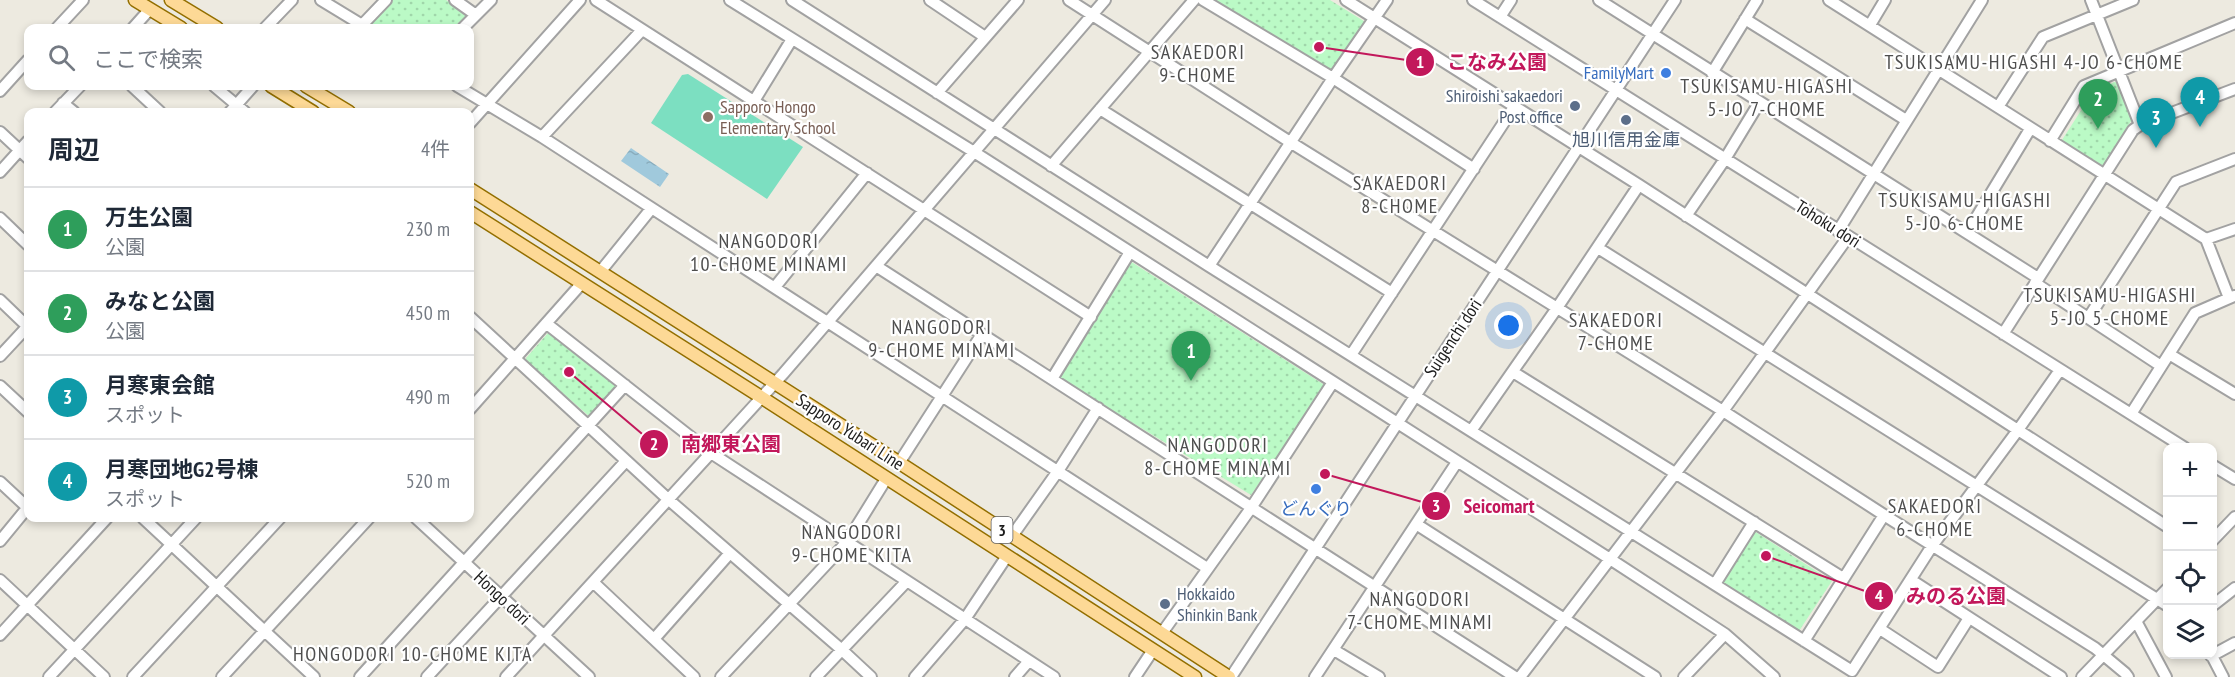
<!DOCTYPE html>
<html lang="ja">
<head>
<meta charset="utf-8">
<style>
	body { margin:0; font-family:"PT Sans Narrow","Noto Sans JP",sans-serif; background:#f2f2f3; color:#1f2937 }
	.controls { position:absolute; right:18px; bottom:18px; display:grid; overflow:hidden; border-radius:12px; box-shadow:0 3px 9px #0003 }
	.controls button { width:54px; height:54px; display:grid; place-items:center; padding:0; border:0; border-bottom:2px solid #e0e1e3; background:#fff; color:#1f2937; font:30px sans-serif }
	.you { position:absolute; left:1509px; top:326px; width:21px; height:21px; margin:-15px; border:4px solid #fff; border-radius:50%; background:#1a73e8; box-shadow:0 0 0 9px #1a73e833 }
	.badge { display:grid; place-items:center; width:39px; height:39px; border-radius:50%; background:#d93025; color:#fff; font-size:20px; font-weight:700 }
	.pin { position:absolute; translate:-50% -50px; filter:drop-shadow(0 2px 3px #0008) }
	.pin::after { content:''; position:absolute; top:32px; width:21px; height:18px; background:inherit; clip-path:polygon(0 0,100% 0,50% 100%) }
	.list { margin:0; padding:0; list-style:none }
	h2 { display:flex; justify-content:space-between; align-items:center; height:78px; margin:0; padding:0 24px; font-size:26px }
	h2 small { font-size:20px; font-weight:400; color:#747a83 }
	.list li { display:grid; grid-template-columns:39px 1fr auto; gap:18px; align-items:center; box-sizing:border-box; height:84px; padding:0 24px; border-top:2px solid #e0e1e3 }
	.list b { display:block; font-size:22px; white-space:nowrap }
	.list p { margin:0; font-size:20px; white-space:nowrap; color:#747a83 }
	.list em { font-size:20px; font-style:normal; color:#747a83 }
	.icon { flex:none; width:33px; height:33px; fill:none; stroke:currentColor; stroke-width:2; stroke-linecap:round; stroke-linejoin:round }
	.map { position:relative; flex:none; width:2235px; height:677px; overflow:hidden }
	.search { position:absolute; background:#fff; box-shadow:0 3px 9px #0003; left:24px; top:24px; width:450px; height:66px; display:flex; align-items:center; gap:15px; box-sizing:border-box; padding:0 21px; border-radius:12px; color:#747a83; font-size:22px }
	.panel { position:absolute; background:#fff; box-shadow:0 3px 9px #0003; left:24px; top:108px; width:450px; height:414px; border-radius:12px }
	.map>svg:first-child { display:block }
</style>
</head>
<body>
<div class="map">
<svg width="2235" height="677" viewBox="0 0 2235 677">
	<defs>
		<pattern id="park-dots" width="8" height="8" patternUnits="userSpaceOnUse" patternTransform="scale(1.5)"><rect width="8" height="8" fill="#bbfac6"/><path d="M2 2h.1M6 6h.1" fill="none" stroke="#a0d6aa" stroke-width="1.8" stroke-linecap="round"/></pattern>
		<pattern id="water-ripples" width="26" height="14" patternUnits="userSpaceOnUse" patternTransform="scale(1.5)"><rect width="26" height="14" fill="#a0c9dc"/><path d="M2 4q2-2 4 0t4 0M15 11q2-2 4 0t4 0" fill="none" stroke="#89acbc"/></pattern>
	</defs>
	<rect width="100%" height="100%" fill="#edeae0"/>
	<!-- park -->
	<path fill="url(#park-dots)" d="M 391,0 L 446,0 L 465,12 L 465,17 L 453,28 L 377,28 L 371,25 L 371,22 Z
		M 1207,0 L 1330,0 L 1367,23 L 1334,70 L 1330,72 Z
		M 2114,82 L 2120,83 L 2133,118 L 2104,164 L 2100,166 L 2065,144 L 2062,140 L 2091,95 Z
		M 1130,261 L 1323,384 L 1323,389 L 1251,495 L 1059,378 Z
		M 548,333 L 615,384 L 615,387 L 590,417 L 526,361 L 526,358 Z
		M 1754,531 L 1832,581 L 1799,631 L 1722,582 Z"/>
	<!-- pitch -->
	<path fill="#7cdfc1" d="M 688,74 L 803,147 L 767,199 L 651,123 L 682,75 Z"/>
	<!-- water -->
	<path fill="url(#water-ripples)" d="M 631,148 L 669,174 L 660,187 L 621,161 Z"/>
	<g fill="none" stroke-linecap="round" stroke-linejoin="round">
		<!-- minor casing -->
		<g stroke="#a2a2a2" stroke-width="14">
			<path id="minor" d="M 321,0 L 367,28
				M 455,0 L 476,15
				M 596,0 L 1091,317
				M 730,0 L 974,152 L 1610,559 L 1725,634 L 1774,677
				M 792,0 L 1209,266 L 1852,671 L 1932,546 L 2018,430 L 2060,370
				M 930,0 L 985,37
				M 1069,0 L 1290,142 L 1723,411 L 1884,515 L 2095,648 L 2125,673 L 2128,677
				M 1203,0 L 1333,78 L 1474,169
				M 1346,0 L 1639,185 L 2168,527
				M 1473,0 L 2185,448
				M 1599,0 L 2038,278
				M 1829,0 L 2206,239 L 2229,298
				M 2091,0 L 2140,125
				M 1500,17 L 1511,0
				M 1745,19 L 1906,120
				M 362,25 L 386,0
				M 1870,25 L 1885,0
				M 57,28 L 83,0
				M 133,28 L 150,9
				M 265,28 L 292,0
				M 463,28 L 491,0
				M 1712,73 L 1757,0
				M 132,86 L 160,112
				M 214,86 L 245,112
				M 457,86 L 542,137 L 1207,568
				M 0,91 L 28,60
				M 937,93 L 1018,0
				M 754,101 L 792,39
				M 63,103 L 74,112
				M 1998,107 L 2043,37 L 2133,0
				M 1100,109 L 1392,293
				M 55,112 L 80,86
				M 230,112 L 253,86
				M 470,123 L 580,0
				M 0,132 L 28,158
				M 542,137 L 642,30
				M 2050,141 L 2084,86 L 2235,23
				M 1051,166 L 1194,0
				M 0,172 L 28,141
				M 1686,216 L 1725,159 L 1759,103
				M 0,218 L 28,245
				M 1838,231 L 1982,0
				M 1967,233 L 2030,129
				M 2206,239 L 2235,229
				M 1598,248 L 2168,606
				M 876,266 L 1515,677
				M 1209,266 L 1333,78 L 1387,0
				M 600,272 L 651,209
				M 2035,283 L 2161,366
				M 775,287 L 867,173
				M 0,300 L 28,327
				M 470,317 L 669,500 L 842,650 L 871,677
				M 2089,317 L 2176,182 L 2235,159
				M 547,324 L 711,453 L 1054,677
				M 2003,334 L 2133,130 L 2140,125 L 2235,89
				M 2169,354 L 2235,394
				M 1351,355 L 1514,107
				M 0,356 L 28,326
				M 1513,372 L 1843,578
				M 1052,379 L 1130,252
				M 0,386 L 28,412
				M 470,409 L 582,283
				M 2131,414 L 2195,313 L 2234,296
				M 1471,431 L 1557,308 L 1639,185
				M 899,463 L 982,334
				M 2212,465 L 2235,479
				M 0,482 L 28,508
				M 143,518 L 314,677
				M 416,518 L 589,677
				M 1416,524 L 1655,677
				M 1012,536 L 1058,471 L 1098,408
				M 0,541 L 28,507
				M 2212,541 L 2235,517
				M 0,580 L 104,677
				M 1911,580 L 2061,677
				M 593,582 L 694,677
				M 1715,584 L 1754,522
				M 2212,606 L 2235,588
				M 2136,621 L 2166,677
				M 1880,629 L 1938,667 L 1969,618
				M 1162,633 L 1251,508 L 1333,382
				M 0,635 L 107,518
				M 654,639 L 730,553
				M 1804,641 L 1884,515
				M 1334,650 L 1379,677
				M 2211,654 L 2223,677
				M 2211,656 L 2235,643
				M 49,677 L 196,518
				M 133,677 L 280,518
				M 222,677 L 369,518
				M 360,677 L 625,385
				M 427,677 L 626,461
				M 506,677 L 783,374 L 1105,0
				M 721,677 L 847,542 L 886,479
				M 816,677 L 907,581
				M 915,677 L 965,619 L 1007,556
				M 1015,677 L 1029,661
				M 1135,677 L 1153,650
				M 1231,677 L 1675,0
				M 1315,677 L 1457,462
				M 1520,677 L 1723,411 L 1848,237
				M 1684,677 L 1725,634
				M 2082,677 L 2168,588"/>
		</g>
		<!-- major casing -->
		<g stroke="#936f00" stroke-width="15">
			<path id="major" d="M 135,0 L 181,28
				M 171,0 L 217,28
				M 271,86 L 313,112
				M 306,86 L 349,112
				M 470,189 L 872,445 L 1229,677
				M 470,212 L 761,397 L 1195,677"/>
		</g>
		<!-- minor -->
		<use href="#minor" stroke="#fff" stroke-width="10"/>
		<!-- major -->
		<use href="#major" stroke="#fdd996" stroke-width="12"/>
	</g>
	<!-- markers -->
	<g fill="#3f7fe0" stroke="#fff" stroke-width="2">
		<circle cx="1666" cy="73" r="6"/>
		<circle cx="1316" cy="489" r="6"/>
	</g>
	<g fill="#5c6f8a" stroke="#fff" stroke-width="2">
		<circle cx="1575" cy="106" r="6"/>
		<circle cx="1626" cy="120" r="6"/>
		<circle cx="1165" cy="604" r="6"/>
	</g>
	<circle fill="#8d6e63" stroke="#fff" stroke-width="2" cx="708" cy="117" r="6"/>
	<g text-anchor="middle" stroke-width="4.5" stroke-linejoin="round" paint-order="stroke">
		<!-- shield labels -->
		<rect fill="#fff" stroke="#5f5f5f" stroke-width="1.5" x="991.5" y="517" width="21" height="26" rx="4.5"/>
		<g font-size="16" font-weight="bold" fill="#1b1b1b">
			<text x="1002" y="536">3</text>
		</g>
		<!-- shop labels -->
		<g font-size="18" fill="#366cbe" stroke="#fff" text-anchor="end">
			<text x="1654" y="79">FamilyMart</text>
			<text x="1316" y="515" text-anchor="middle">どんぐり</text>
		</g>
		<!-- service labels -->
		<g font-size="18" fill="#4e5e75" stroke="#fff" text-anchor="end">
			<text x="1563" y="102">Shiroishi sakaedori<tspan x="1563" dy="21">Post office</tspan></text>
			<text x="1626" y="146" text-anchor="middle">旭川信用金庫</text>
			<text x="1177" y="600" text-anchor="start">Hokkaido<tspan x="1177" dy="21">Shinkin Bank</tspan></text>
		</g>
		<!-- education labels -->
		<g font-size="18" fill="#785e54" stroke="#fff" text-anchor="start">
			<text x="720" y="113">Sapporo Hongo<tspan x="720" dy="21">Elementary School</tspan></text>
		</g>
		<!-- street labels -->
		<g font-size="18" fill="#1b1b1b" stroke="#fff">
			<text transform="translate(1828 224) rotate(32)" y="6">Tohoku dori</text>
			<text transform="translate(1453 338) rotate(-57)" y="6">Suigenchi dori</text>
			<text transform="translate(850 432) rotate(33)" y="6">Sapporo Yubari Line</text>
			<text transform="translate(502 598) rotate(43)" y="6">Hongo dori</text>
		</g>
		<!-- neighbourhood labels -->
		<g font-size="20" letter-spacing="1.5" fill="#4e4e4e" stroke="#fff">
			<text x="1198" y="59">SAKAEDORI<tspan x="1198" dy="23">9-CHOME</tspan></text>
			<text x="2034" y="69">TSUKISAMU-HIGASHI 4-JO 6-CHOME</text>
			<text x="1767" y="93">TSUKISAMU-HIGASHI<tspan x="1767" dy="23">5-JO 7-CHOME</tspan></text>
			<text x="1400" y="190">SAKAEDORI<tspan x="1400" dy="23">8-CHOME</tspan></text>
			<text x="1965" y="207">TSUKISAMU-HIGASHI<tspan x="1965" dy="23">5-JO 6-CHOME</tspan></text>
			<text x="769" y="248">NANGODORI<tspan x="769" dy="23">10-CHOME MINAMI</tspan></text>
			<text x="2110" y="302">TSUKISAMU-HIGASHI<tspan x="2110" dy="23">5-JO 5-CHOME</tspan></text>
			<text x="1616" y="327">SAKAEDORI<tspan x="1616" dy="23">7-CHOME</tspan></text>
			<text x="942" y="334">NANGODORI<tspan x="942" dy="23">9-CHOME MINAMI</tspan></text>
			<text x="1218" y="452">NANGODORI<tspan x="1218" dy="23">8-CHOME MINAMI</tspan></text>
			<text x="1935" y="513">SAKAEDORI<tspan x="1935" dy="23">6-CHOME</tspan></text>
			<text x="852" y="539">NANGODORI<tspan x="852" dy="23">9-CHOME KITA</tspan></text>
			<text x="1420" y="606">NANGODORI<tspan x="1420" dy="23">7-CHOME MINAMI</tspan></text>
			<text x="413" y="661">HONGODORI 10-CHOME KITA</text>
		</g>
	</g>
	<!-- callouts -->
	<path fill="none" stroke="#c2185b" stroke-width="2" d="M1319 47L1420 62M569 372L654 444M1325 474L1436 506M1766 556L1879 596"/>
	<g fill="#c2185b" stroke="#fff" stroke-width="2">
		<circle cx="1319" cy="47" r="6"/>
		<circle cx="569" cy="372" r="6"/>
		<circle cx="1325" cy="474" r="6"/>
		<circle cx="1766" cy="556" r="6"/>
		<circle cx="1420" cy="62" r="15"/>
		<circle cx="654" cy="444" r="15"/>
		<circle cx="1436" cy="506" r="15"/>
		<circle cx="1879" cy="596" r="15"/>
	</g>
	<g font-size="18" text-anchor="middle" font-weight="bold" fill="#fff">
		<text x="1420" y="68">1</text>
		<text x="654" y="450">2</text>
		<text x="1436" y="512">3</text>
		<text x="1879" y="602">4</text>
	</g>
	<g font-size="20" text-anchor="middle" font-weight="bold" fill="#c2185b" stroke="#fff" stroke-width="4.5" stroke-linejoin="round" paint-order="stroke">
		<text x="1497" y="69">こなみ公園</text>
		<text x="731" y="451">南郷東公園</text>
		<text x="1499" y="513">Seicomart</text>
		<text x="1956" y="603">みのる公園</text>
	</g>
</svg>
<div class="controls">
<button>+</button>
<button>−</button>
<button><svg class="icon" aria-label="locate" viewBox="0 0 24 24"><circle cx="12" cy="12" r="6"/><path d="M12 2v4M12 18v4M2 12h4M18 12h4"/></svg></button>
<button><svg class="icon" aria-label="layers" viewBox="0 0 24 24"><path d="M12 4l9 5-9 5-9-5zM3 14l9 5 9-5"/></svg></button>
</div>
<div class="you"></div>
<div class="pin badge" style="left:1191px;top:381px;background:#2e9e5b">1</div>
<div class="pin badge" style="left:2098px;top:129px;background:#2e9e5b">2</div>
<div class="pin badge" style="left:2156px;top:148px;background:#0f9aa8">3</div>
<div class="pin badge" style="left:2200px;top:127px;background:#0f9aa8">4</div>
<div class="search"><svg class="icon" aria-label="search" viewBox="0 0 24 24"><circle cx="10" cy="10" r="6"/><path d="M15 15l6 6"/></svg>ここで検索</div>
<section class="panel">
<h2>周辺<small>4件</small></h2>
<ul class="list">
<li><span class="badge" style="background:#2e9e5b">1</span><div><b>万生公園</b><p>公園</p></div><em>230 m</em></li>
<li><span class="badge" style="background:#2e9e5b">2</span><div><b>みなと公園</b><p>公園</p></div><em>450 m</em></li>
<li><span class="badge" style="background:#0f9aa8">3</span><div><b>月寒東会館</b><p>スポット</p></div><em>490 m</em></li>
<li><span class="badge" style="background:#0f9aa8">4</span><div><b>月寒団地G2号棟</b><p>スポット</p></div><em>520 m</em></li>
</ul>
</section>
</div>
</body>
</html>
